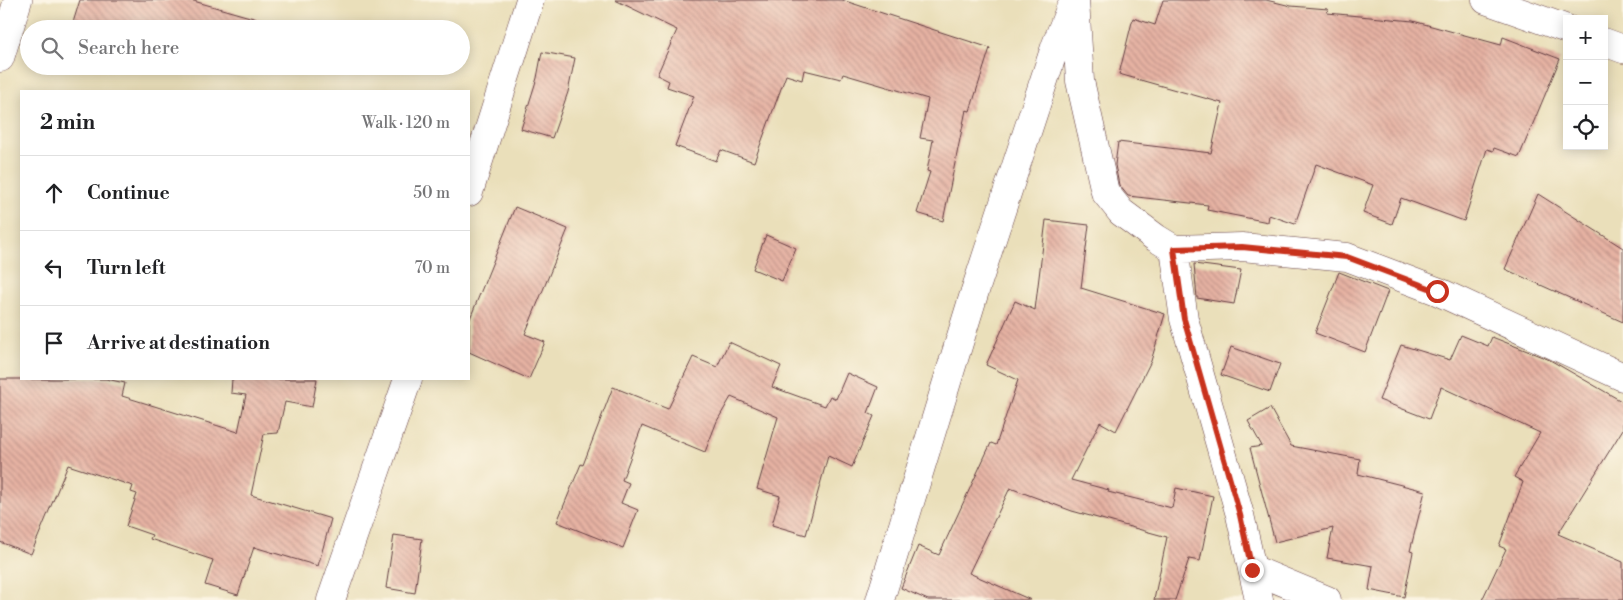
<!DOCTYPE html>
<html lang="en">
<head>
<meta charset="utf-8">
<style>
	body { margin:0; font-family:"Libre Bodoni",serif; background:#f2f2f2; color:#202124 }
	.controls { position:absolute; right:15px; top:15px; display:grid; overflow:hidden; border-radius:0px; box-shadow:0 2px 12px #0003 }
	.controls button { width:45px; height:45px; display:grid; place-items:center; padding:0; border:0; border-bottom:1px solid #e0e0e0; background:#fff; color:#202124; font:25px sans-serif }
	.stop { position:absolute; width:15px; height:15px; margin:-11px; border:4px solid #c8321e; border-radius:50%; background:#fff }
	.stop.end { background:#c8321e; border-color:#fff; box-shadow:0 1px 5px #0008 }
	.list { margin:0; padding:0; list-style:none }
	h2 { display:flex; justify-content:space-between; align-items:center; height:65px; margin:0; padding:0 20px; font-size:21px }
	h2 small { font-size:16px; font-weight:400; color:#757577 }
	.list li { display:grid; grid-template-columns:32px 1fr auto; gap:15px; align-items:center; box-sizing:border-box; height:75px; padding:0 20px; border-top:1px solid #e0e0e0 }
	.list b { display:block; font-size:19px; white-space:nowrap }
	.list em { font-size:16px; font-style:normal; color:#757577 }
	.icon { flex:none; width:28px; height:28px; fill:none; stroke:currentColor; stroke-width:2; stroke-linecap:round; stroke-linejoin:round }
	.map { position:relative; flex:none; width:1623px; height:600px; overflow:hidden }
	.search { position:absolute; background:#fff; box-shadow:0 2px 12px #0003; left:20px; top:20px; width:450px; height:55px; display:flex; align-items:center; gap:12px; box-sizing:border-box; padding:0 18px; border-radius:28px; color:#757577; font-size:19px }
	.panel { position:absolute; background:#fff; box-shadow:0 2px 12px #0003; left:20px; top:90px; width:450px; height:290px; border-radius:0px }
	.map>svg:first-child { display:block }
</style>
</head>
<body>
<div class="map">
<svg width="1623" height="600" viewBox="0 0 1623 600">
	<defs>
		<pattern id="building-back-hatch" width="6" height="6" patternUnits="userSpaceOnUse" patternTransform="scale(1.25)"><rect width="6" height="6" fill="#e6b2a3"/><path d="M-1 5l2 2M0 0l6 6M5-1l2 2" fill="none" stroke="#bc9085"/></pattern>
	</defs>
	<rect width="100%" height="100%" fill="#fcf5e5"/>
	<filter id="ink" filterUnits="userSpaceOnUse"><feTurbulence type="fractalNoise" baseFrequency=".02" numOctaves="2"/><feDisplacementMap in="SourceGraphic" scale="10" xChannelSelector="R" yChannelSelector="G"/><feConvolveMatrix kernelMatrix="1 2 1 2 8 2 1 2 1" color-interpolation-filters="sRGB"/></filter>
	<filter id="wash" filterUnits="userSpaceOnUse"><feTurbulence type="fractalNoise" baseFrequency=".0096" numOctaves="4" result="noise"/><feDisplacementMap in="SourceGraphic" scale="20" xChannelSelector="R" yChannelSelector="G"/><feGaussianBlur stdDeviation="1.12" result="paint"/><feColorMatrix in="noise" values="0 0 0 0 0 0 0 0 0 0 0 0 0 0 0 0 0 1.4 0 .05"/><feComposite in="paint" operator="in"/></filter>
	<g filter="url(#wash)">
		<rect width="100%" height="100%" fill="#eadfba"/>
		<g id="blocks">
			<!-- building -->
			<path fill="url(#building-back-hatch)" d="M 80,0 L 190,0 L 264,21 L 263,29 L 71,29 Z
				M 615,0 L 842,0 L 990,48 L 970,111 L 966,110 L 943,221 L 917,213 L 930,172 L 927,171 L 933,140 L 920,138 L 928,99 L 843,74 L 841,79 L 804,70 L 802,80 L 786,75 L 754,162 L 721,150 L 716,161 L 675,146 L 694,96 L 667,87 L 669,81 L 657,75 L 677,30 Z
				M 1163,0 L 1266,0 L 1291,6 L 1328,9 L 1327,13 L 1413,21 L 1501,45 L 1503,37 L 1560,59 L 1519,157 L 1494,148 L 1493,151 L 1487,149 L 1464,221 L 1401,198 L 1392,224 L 1363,213 L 1373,185 L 1316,164 L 1295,224 L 1269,215 L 1268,222 L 1207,210 L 1208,205 L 1128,196 L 1119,185 L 1115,165 L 1118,142 L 1211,153 L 1222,103 L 1119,74 L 1133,18 L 1155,25 Z
				M 542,52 L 575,58 L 568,92 L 552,138 L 521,129 L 537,78 Z
				M 1538,194 L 1623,248 L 1623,322 L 1505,269 Z
				M 515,207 L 568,229 L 525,334 L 545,342 L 529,379 L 469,352 L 469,321 Z
				M 1046,220 L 1089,225 L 1081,288 L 1165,314 L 1151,361 L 1116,431 L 1100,422 L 1071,480 L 1109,490 L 1108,492 L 1172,508 L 1176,488 L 1213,496 L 1200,561 L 1189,559 L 1175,600 L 1154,600 L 1167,537 L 1072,511 L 1010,488 L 969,573 L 1031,600 L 928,600 L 901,588 L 918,546 L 939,555 L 991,443 L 996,445 L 1018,380 L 986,365 L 1015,301 L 1035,310 Z
				M 766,235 L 796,248 L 782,281 L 753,269 Z
				M 1194,264 L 1241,270 L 1234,304 L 1197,298 Z
				M 1339,272 L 1388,291 L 1365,352 L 1315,333 Z
				M 1461,335 L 1488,346 L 1492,337 L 1550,360 L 1623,402 L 1623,429 L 1558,534 L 1623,562 L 1623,600 L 1482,600 L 1506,549 L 1499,546 L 1523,482 L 1514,477 L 1540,433 L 1441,387 L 1429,419 L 1379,400 L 1401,345 L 1450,360 Z
				M 729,342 L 781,366 L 772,387 L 825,406 L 830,396 L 836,399 L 847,373 L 878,387 L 868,413 L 874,416 L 852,467 L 828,456 L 806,535 L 772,525 L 780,496 L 757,489 L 778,417 L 731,397 L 717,421 L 705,452 L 642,426 L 622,480 L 629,483 L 621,503 L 638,510 L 623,548 L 557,522 L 581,464 L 583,465 L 613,387 L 668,409 L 693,357 L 717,367 Z
				M 1231,347 L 1280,364 L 1270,392 L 1221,375 Z
				M 0,379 L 106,379 L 125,383 L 122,396 L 238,432 L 246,395 L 231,393 L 232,379 L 317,379 L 312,407 L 285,402 L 278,433 L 264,434 L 251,495 L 331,519 L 318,566 L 254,547 L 238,595 L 205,585 L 213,560 L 150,539 L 152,535 L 126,526 L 137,494 L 131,492 L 133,486 L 68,465 L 31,554 L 0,542 Z
				M 1270,408 L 1291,446 L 1360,459 L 1358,474 L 1425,491 L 1410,551 L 1413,552 L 1404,597 L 1369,590 L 1373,566 L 1327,558 L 1333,528 L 1275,542 L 1250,448 L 1262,446 L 1248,421 Z
				M 394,535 L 422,539 L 415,593 L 386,588 Z"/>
		</g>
	</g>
	<g filter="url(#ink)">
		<use href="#blocks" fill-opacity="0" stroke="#623c40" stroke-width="1"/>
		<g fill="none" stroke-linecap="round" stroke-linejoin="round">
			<!-- minor casing -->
			<g stroke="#623c40" stroke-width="29">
				<path id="minor" d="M 1075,0 L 1080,81 L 1105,192 L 1121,212 L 1156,238 L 1174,249 L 1242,247 L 1347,257 L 1437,291 L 1623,377
					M 1486,0 L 1567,29
					M 1604,42 L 1623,49
					M 469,192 L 530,0
					M 1174,249 L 1184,319 L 1240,515 L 1259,600
					M 1252,569 L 1327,600
					M 331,600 L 408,379
					M 880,600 L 974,294 L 1055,47 L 1072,4"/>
			</g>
			<!-- tertiary casing -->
			<g stroke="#623c40" stroke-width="29">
				<path id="tertiary" d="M 0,58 L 18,0"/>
			</g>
			<!-- minor -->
			<use href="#minor" stroke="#fff" stroke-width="28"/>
			<!-- tertiary -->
			<use href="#tertiary" stroke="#fff" stroke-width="28"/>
		</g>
	</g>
	<g fill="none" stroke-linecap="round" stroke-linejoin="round" filter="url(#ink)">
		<!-- route -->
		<path stroke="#c8321e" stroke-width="6" d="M 1252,570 L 1240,515 L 1184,319 L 1174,249 L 1242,247 L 1347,257 L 1437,291"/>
	</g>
</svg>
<div class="controls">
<button>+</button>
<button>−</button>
<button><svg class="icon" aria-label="locate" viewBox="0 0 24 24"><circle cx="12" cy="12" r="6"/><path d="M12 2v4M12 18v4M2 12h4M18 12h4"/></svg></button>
</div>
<div class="stop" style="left:1437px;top:291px"></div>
<div class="stop end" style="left:1252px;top:570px"></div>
<div class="search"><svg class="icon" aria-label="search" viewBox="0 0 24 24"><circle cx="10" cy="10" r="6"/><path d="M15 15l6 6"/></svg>Search here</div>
<section class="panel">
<h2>2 min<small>Walk · 120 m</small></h2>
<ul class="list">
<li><svg class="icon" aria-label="ahead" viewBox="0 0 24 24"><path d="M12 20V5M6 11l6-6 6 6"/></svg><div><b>Continue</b></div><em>50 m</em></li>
<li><svg class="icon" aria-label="left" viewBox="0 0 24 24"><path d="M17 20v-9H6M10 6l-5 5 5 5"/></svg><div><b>Turn left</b></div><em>70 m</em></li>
<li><svg class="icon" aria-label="arrive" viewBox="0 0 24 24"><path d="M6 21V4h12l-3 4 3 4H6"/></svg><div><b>Arrive at destination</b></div></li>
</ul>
</section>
</div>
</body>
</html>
